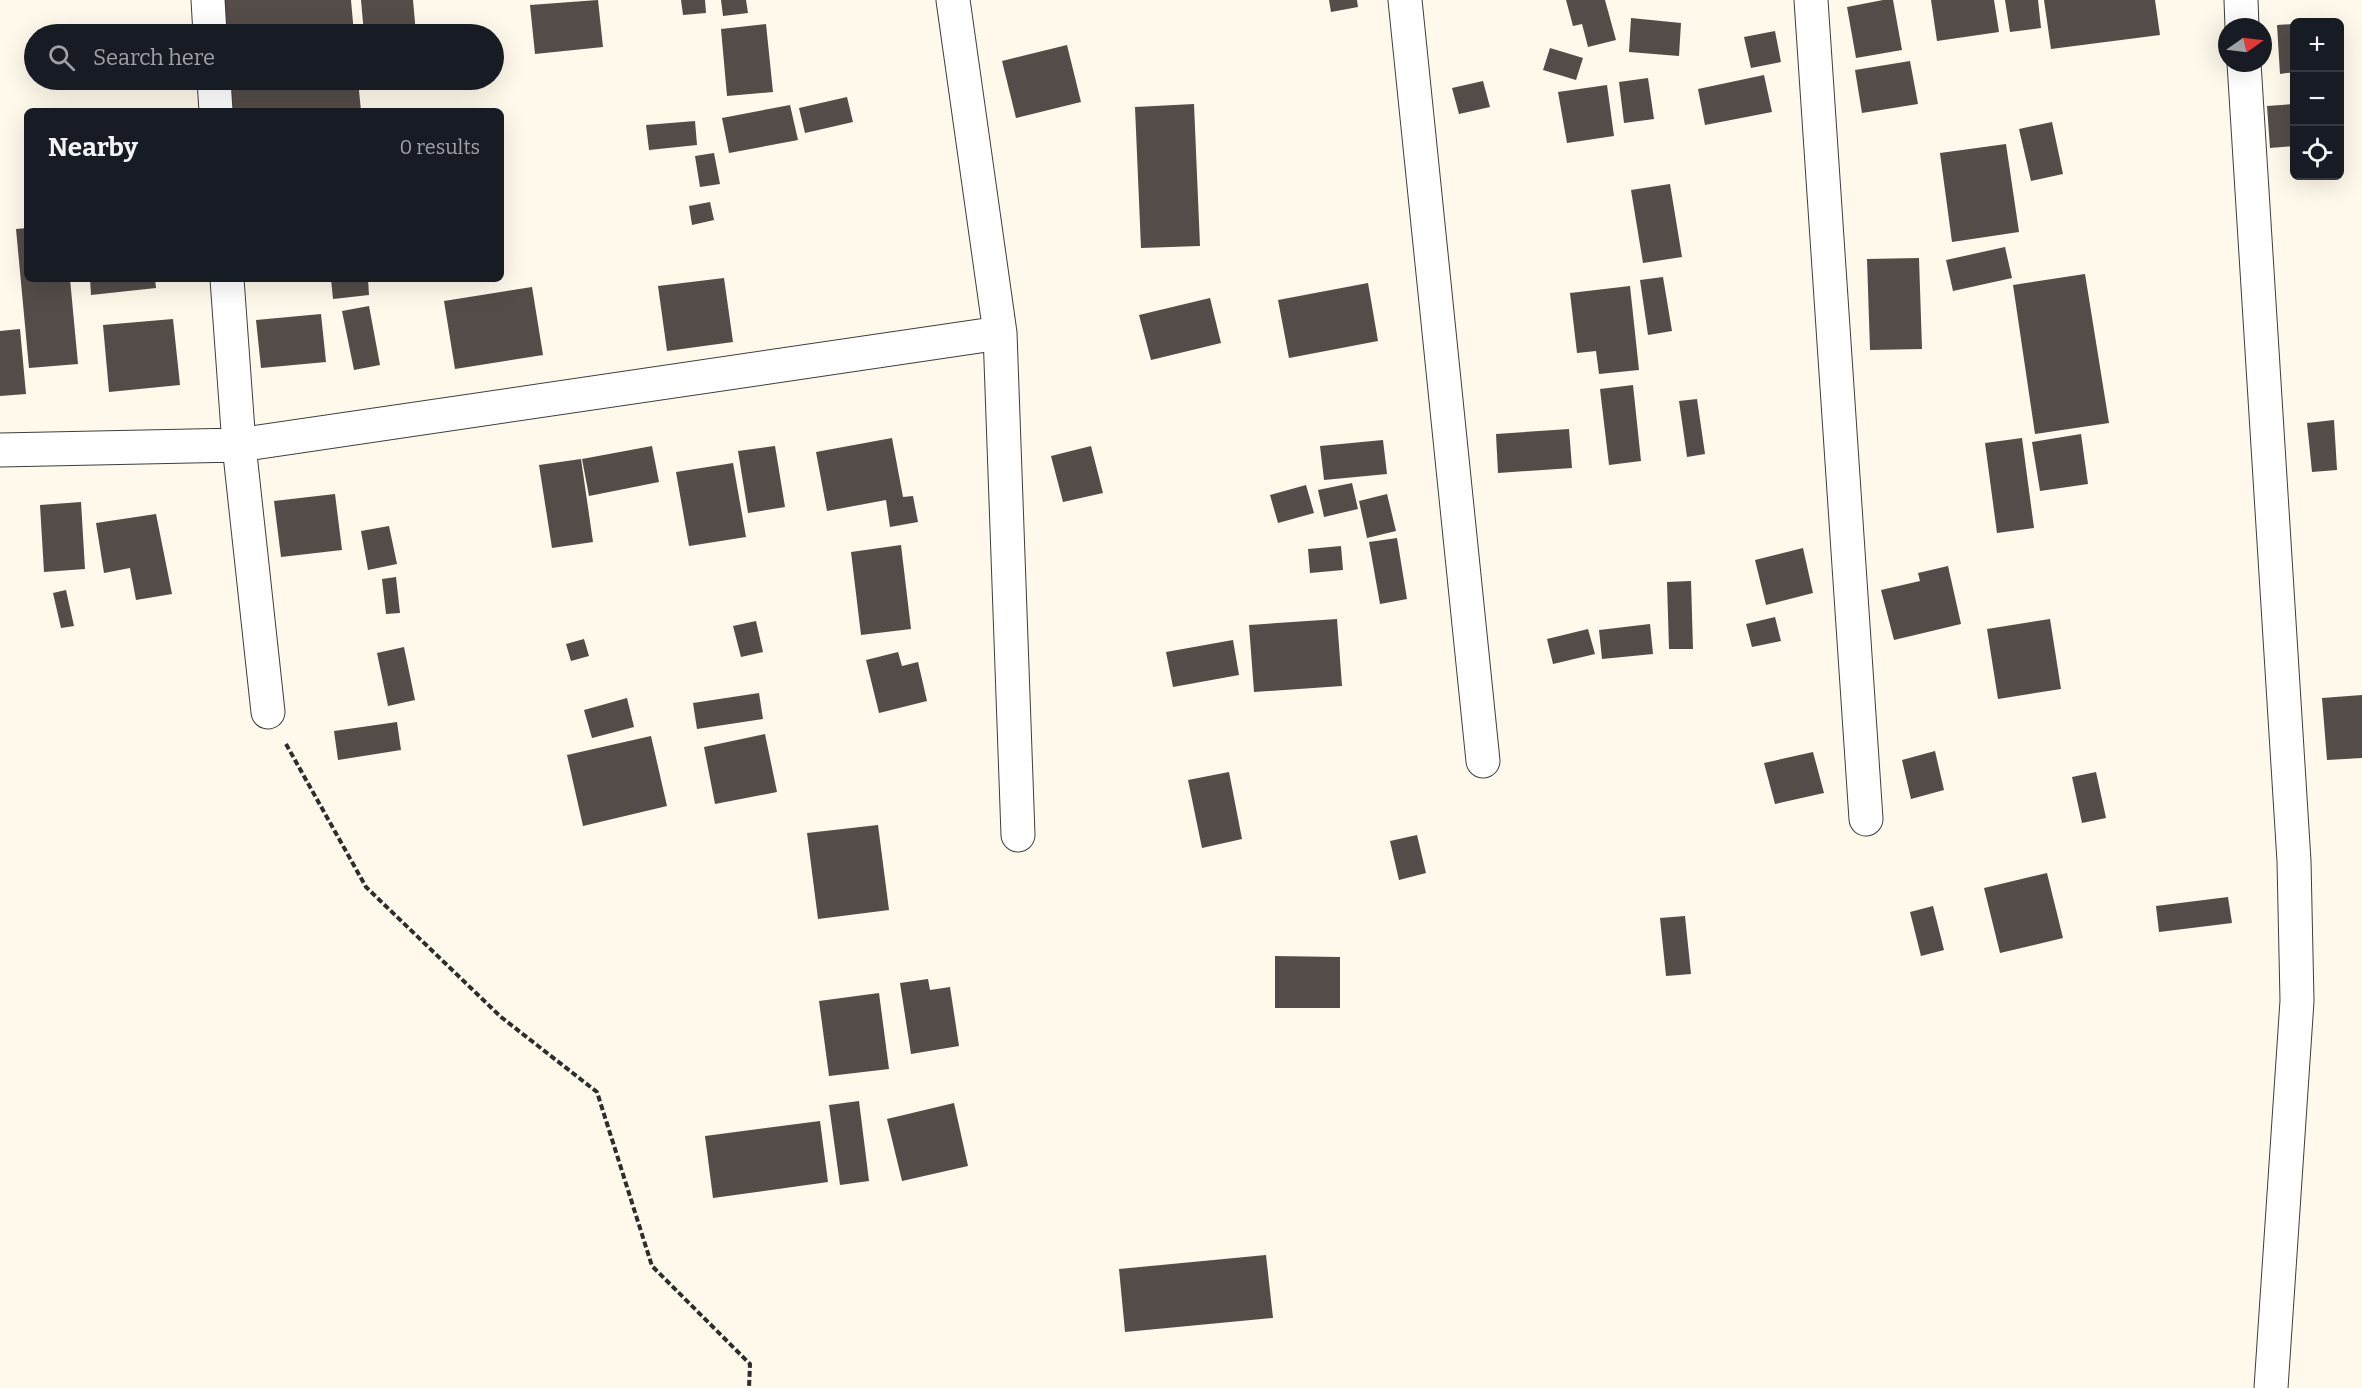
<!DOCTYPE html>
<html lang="en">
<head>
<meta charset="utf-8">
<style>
	body { margin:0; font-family:Bitter,serif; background:#242831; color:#f1f3f6 }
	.controls { position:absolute; right:18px; top:18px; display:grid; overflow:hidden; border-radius:9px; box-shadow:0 6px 24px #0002 }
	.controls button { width:54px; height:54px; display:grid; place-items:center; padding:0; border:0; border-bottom:2px solid #363941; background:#171b24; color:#f1f3f6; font:30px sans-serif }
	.compass { position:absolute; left:2218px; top:18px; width:54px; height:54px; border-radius:50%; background:#171b24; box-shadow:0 6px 24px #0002; rotate:76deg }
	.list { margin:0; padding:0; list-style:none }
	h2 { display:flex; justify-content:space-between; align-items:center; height:78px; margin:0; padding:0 24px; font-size:26px }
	h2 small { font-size:20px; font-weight:400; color:#9ea1a6 }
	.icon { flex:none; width:33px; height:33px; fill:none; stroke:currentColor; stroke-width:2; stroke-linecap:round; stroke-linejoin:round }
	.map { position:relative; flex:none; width:2362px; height:1388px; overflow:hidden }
	.search { position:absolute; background:#171b24; box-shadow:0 6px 24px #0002; left:24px; top:24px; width:480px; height:66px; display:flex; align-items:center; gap:15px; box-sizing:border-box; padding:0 21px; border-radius:33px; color:#9ea1a6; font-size:22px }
	.panel { position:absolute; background:#171b24; box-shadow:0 6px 24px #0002; left:24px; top:108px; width:480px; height:174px; border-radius:9px }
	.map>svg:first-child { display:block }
</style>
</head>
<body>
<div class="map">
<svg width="2362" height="1388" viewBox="0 0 2362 1388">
	<rect width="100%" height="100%" fill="#fef9ea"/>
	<!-- building -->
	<path fill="#534c48" d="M 220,0 L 351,0 L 354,34 L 223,34 Z
		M 361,0 L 413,0 L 416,34 L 364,34 Z
		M 598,0 L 603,47 L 535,54 L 530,5 Z
		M 681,0 L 705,0 L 706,13 L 683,15 Z
		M 721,0 L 746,0 L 748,13 L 723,16 Z
		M 1329,0 L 1357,0 L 1358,7 L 1331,12 Z
		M 1566,0 L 1605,0 L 1616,40 L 1588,47 L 1582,24 L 1573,26 Z
		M 1883,0 L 1893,0 L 1902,50 L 1856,58 L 1847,7 Z
		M 1931,0 L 1994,0 L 1999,32 L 1937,41 Z
		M 2005,0 L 2038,0 L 2041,28 L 2010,32 Z
		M 2044,0 L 2155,0 L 2160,35 L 2051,49 Z
		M 1631,18 L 1681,23 L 1679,56 L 1629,52 Z
		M 766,24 L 773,92 L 727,96 L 721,29 Z
		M 2294,24 L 2294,72 L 2280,74 L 2277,25 Z
		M 1775,31 L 1781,62 L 1751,68 L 1744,37 Z
		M 1067,45 L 1081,102 L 1016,118 L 1002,61 Z
		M 1550,48 L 1583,58 L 1576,80 L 1543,70 Z
		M 1910,61 L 1918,104 L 1862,113 L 1855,70 Z
		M 1764,75 L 1772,112 L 1705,125 L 1698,89 Z
		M 1648,78 L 1654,119 L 1624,123 L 1619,82 Z
		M 227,80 L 358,80 L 361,111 L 230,111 Z
		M 1483,81 L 1490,107 L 1459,114 L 1452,88 Z
		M 1607,85 L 1614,136 L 1567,143 L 1558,92 Z
		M 847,97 L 853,122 L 805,133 L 799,108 Z
		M 1194,104 L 1200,246 L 1141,248 L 1135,107 Z
		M 2294,104 L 2294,146 L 2270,148 L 2267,106 Z
		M 790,105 L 798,140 L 729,153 L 722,118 Z
		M 695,121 L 697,145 L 649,150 L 646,125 Z
		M 2052,122 L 2063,174 L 2031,181 L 2019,129 Z
		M 2006,144 L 2019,232 L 1952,242 L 1940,153 Z
		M 714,153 L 720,184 L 700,187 L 695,156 Z
		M 1670,184 L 1682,257 L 1643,263 L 1631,190 Z
		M 710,202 L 714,220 L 692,225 L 689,206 Z
		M 27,228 L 27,279 L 70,279 L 78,364 L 29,368 L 16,229 Z
		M 2005,247 L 2012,278 L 1953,291 L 1946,260 Z
		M 1919,258 L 1922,349 L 1870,350 L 1867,259 Z
		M 2085,274 L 2109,423 L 2035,434 L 2013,285 Z
		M 1663,277 L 1672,331 L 1648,335 L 1640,280 Z
		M 724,278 L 733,342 L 667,351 L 658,286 Z
		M 90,279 L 155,279 L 156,288 L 91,295 Z
		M 331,279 L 368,279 L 369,295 L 333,299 Z
		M 1368,283 L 1378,341 L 1289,358 L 1278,300 Z
		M 1630,286 L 1639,370 L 1599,374 L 1596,351 L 1577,353 L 1570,293 Z
		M 532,287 L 543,355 L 455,369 L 444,301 Z
		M 1210,298 L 1221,343 L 1151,360 L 1139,315 Z
		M 369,306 L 380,365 L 354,370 L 342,311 Z
		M 321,314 L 326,362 L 261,368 L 256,320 Z
		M 173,319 L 180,385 L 109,392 L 103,325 Z
		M 20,329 L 26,394 L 0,396 L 0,331 Z
		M 1633,385 L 1641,461 L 1609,465 L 1600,389 Z
		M 1697,399 L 1705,454 L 1687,457 L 1679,401 Z
		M 2334,420 L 2337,470 L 2312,472 L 2307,423 Z
		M 1569,429 L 1572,468 L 1498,473 L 1496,434 Z
		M 2081,434 L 2088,484 L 2040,491 L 2032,442 Z
		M 892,438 L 903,497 L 913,496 L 918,522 L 890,527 L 886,500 L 827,511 L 816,452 Z
		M 2022,438 L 2034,528 L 1997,533 L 1985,443 Z
		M 1383,440 L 1387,474 L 1324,480 L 1320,446 Z
		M 652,446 L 659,482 L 589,496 L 582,459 Z
		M 775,446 L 785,507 L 748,513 L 738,451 Z
		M 1091,446 L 1103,493 L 1063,502 L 1051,456 Z
		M 581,459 L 593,542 L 552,548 L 539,465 Z
		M 733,463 L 746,537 L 689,546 L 676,472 Z
		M 1352,483 L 1358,509 L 1324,517 L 1318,490 Z
		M 1306,485 L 1314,513 L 1278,523 L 1270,495 Z
		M 335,494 L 342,550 L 281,557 L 274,501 Z
		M 1387,494 L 1396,531 L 1367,538 L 1359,501 Z
		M 81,502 L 85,569 L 44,572 L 40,505 Z
		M 156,514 L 172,594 L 136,600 L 130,568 L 104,573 L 96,523 Z
		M 389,526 L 397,564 L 368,570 L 361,531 Z
		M 1397,538 L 1407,599 L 1380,604 L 1369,542 Z
		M 901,545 L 911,629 L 861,635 L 851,552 Z
		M 1341,546 L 1343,570 L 1310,573 L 1308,549 Z
		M 1803,548 L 1813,593 L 1766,605 L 1755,560 Z
		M 1948,566 L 1961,624 L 1894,640 L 1881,590 L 1920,581 L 1918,573 Z
		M 396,577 L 400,613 L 386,614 L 382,579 Z
		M 1691,581 L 1693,649 L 1669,649 L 1667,582 Z
		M 66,590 L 74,626 L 61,628 L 53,593 Z
		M 1775,617 L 1781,641 L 1752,647 L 1746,624 Z
		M 1337,619 L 1342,686 L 1254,692 L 1249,625 Z
		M 2050,619 L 2061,689 L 1998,699 L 1987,629 Z
		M 756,621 L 763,652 L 741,657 L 733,626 Z
		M 1650,624 L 1653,654 L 1602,659 L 1599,630 Z
		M 1588,629 L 1595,654 L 1553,664 L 1547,639 Z
		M 584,639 L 589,656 L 571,661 L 566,644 Z
		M 1233,640 L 1239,675 L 1173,687 L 1166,652 Z
		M 404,647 L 415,700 L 388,706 L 377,653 Z
		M 898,652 L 902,666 L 918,662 L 927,701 L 879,713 L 866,660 Z
		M 759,693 L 763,719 L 697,729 L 693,703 Z
		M 2362,695 L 2362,758 L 2327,760 L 2322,698 Z
		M 627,698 L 634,727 L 592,738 L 584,710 Z
		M 397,722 L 401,750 L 338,760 L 334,731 Z
		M 765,734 L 777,792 L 715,804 L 704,747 Z
		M 651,736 L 667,806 L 583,826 L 567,755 Z
		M 1935,751 L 1944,790 L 1911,799 L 1902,760 Z
		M 1813,752 L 1824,793 L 1775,804 L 1764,763 Z
		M 1229,772 L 1242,839 L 1202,848 L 1188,780 Z
		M 2096,772 L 2106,818 L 2082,823 L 2072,777 Z
		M 878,825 L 889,910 L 818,919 L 807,833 Z
		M 1417,835 L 1426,873 L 1399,880 L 1390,841 Z
		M 2047,873 L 2063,938 L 2000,953 L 1984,888 Z
		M 2228,897 L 2232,923 L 2159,932 L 2156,906 Z
		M 1933,906 L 1944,950 L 1921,956 L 1910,912 Z
		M 1685,916 L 1691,974 L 1666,976 L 1660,918 Z
		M 1275,956 L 1340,957 L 1340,1008 L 1275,1008 Z
		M 928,979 L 930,990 L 950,987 L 959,1046 L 911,1054 L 900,983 Z
		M 879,993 L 889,1069 L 829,1076 L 819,1001 Z
		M 859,1101 L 869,1181 L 840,1185 L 829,1105 Z
		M 954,1103 L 968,1166 L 902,1181 L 887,1119 Z
		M 820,1121 L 828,1182 L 713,1198 L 705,1136 Z
		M 1266,1255 L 1273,1318 L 1125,1332 L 1119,1269 Z"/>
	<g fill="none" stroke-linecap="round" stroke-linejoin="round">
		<!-- minor casing -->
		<g stroke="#3e3e3e" stroke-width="35">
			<path id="minor" d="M 208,0 L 210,34
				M 953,0 L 1000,333 L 1018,835
				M 1405,0 L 1483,761
				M 1811,0 L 1866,819
				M 2241,0 L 2242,27
				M 2244,63 L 2294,861 L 2297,1001 L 2271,1388
				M 214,80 L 216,111
				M 227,279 L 239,445 L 268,712
				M 0,450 L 239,445 L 1000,333"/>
		</g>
		<!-- path -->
		<path stroke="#2d2d2d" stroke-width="4" stroke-dasharray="6 3" stroke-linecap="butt" d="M 286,744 L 366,887 L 501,1017 L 597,1092 L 652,1266 L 750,1364 L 749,1388"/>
		<!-- minor -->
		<use href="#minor" stroke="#fff" stroke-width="33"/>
	</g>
</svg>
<div class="controls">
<button>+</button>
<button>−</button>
<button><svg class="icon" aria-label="locate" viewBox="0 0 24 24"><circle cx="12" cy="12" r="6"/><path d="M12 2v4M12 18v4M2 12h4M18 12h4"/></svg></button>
</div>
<svg class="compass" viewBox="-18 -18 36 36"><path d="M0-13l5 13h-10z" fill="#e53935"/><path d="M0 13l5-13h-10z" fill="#9ea1a6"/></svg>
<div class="search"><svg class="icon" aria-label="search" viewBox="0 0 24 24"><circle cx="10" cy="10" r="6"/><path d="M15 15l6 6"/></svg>Search here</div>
<section class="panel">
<h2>Nearby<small>0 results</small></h2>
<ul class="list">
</ul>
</section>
</div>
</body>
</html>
